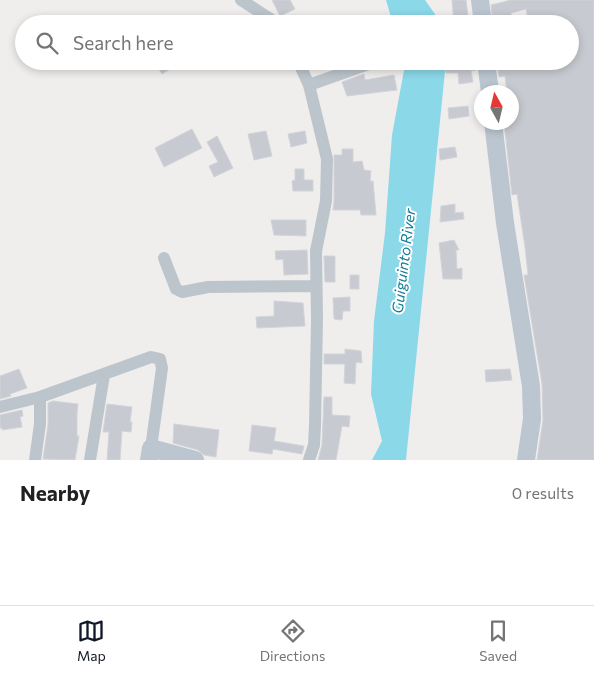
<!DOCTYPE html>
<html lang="en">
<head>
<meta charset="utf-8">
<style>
	body { margin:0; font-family:Commissioner,sans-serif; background:#f6f6f6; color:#202124 }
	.compass { position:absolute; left:474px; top:85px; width:45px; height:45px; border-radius:50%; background:#fff; box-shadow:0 2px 8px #0003; rotate:352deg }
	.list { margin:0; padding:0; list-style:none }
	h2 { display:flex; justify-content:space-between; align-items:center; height:65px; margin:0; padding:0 20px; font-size:21px }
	h2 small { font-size:16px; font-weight:400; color:#757577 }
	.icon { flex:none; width:28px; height:28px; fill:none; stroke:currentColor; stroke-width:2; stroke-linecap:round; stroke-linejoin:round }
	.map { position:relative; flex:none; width:594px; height:460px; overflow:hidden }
	.search { position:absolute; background:#fff; box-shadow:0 2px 8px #0003; left:15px; right:15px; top:15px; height:55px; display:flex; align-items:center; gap:12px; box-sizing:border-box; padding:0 18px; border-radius:28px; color:#757577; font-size:19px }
	.sheet { height:145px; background:#fff }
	nav { display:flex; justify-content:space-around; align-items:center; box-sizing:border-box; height:70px; border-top:1px solid #e0e0e0; background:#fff; font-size:14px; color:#757577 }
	nav a { display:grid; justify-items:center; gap:2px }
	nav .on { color:#111827 }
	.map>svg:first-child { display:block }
</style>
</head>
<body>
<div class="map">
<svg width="594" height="460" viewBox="0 0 594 460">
	<rect width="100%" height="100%" fill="#f0eded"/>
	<!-- water -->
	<path fill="#8bd8e8" d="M 386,0 L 425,0 L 442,24 L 393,24 Z
		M 404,61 L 446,61 L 406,460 L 372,460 L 382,441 L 371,394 L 374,321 L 385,233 L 392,135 L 405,65 Z"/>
	<!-- building -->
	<path fill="#c7cad0" stroke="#d1d4d9" d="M 272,0 L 290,0 L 295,9 L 280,16 Z
		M 452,0 L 466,0 L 469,24 L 454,24 Z
		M 511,0 L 594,0 L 594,460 L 537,460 L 543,420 L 542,384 L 524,275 L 528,275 L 525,247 L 517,194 L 512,195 L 504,122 L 512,122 L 512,92 L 507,92 L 505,76 L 499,77 L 497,61 L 570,61 L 570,24 L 529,24 L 526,9 L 511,13 L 512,24 L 493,24 L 491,5 Z
		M 154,61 L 183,61 L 162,74 Z
		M 444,61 L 476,61 L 476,70 L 471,71 L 473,82 L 459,84 L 458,73 L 446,73 Z
		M 364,74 L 365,80 L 394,75 L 397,90 L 347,96 L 342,82 Z
		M 468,106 L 469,116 L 449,119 L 448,108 Z
		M 192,129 L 202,148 L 164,167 L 155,148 Z
		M 266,131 L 272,156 L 254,160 L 248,134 Z
		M 305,131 L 307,143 L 291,147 L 288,134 Z
		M 217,136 L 233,168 L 214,177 L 209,166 L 218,162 L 207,142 Z
		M 455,147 L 457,157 L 440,160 L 439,149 Z
		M 342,149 L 353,149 L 353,162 L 362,161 L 364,170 L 371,171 L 370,181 L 373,181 L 376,215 L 361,215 L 360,210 L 333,210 L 334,201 L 334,155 L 342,155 Z
		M 295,169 L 304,169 L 304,180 L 313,180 L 313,191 L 293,191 L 292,181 L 295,180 Z
		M 455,204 L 455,213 L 463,212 L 464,219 L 440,222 L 441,206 Z
		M 271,220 L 306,220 L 306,236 L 274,235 Z
		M 454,240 L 459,250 L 456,250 L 457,269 L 462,268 L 462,279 L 443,279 L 439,243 Z
		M 307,250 L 308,274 L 284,275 L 283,259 L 276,260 L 275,251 Z
		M 324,256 L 335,256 L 335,282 L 325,282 Z
		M 350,275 L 359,275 L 359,289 L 350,289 Z
		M 350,297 L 350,311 L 343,311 L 342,320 L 334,319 L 333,298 Z
		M 274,301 L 303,303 L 305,326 L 257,328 L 256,317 L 274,316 Z
		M 345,349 L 361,351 L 362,363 L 356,362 L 355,384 L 344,383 L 345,364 L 324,364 L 324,354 L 345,354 Z
		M 19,369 L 27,388 L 10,394 L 11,396 L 0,399 L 0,376 Z
		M 510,369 L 512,380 L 486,382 L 485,370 Z
		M 324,397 L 332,397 L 332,415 L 350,416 L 349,427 L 342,426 L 336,460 L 318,460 L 322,445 Z
		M 53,401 L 78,404 L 77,413 L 77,436 L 79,436 L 75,460 L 43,459 L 48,425 L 48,403 Z
		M 107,404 L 132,407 L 130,422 L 132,422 L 131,432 L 122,431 L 120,460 L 107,460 L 109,432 L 103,432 Z
		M 22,410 L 23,416 L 20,417 L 22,427 L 2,430 L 2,428 L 0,428 L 0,415 Z
		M 174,424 L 219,430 L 216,457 L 204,455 L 198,450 L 173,443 Z
		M 252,425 L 276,428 L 274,441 L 304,446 L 302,454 L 273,449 L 272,454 L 249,451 Z"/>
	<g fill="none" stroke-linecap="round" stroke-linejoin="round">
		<!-- street -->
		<path stroke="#bcc5cc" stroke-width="12" d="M 241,0 L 272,20 L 275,24
			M 298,61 L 309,85
			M 164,258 L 176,289 L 182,292 L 208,287 L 316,286
			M 0,407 L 40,397 L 151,357 L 160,359 L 162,368 L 151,448
			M 35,460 L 40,424 L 40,397
			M 90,460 L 104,375
			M 309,460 L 314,445 L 315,425 L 317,320 L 316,251 L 326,201 L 327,159 L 309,85 L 377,61"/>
		<!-- secondary -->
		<path stroke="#bbc6d1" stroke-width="18" d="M 480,0 L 483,24
			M 486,61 L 490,92
			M 493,122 L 505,223 L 531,386 L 532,419 L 526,460
			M 149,460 L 151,448 L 195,460"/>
	</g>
	<g text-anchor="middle" stroke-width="4" stroke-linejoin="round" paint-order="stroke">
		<!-- water labels -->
		<g font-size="15" font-style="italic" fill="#117c94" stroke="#fff">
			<text transform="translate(404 261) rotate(-83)" y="5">Guiguinto River</text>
		</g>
	</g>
</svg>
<svg class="compass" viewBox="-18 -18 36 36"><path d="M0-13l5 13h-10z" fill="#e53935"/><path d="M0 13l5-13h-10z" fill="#757577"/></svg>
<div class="search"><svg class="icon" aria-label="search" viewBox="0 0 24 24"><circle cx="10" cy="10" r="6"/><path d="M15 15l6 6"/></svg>Search here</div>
</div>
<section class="sheet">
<h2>Nearby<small>0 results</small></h2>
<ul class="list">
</ul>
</section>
<nav>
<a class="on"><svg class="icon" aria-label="map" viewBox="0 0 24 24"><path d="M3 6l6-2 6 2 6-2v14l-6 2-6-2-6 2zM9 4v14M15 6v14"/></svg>Map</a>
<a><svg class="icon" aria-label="directions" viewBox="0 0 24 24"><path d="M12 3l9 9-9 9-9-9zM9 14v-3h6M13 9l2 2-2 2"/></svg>Directions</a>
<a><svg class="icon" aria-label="saved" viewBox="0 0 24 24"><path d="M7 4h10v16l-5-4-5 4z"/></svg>Saved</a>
</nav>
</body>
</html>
